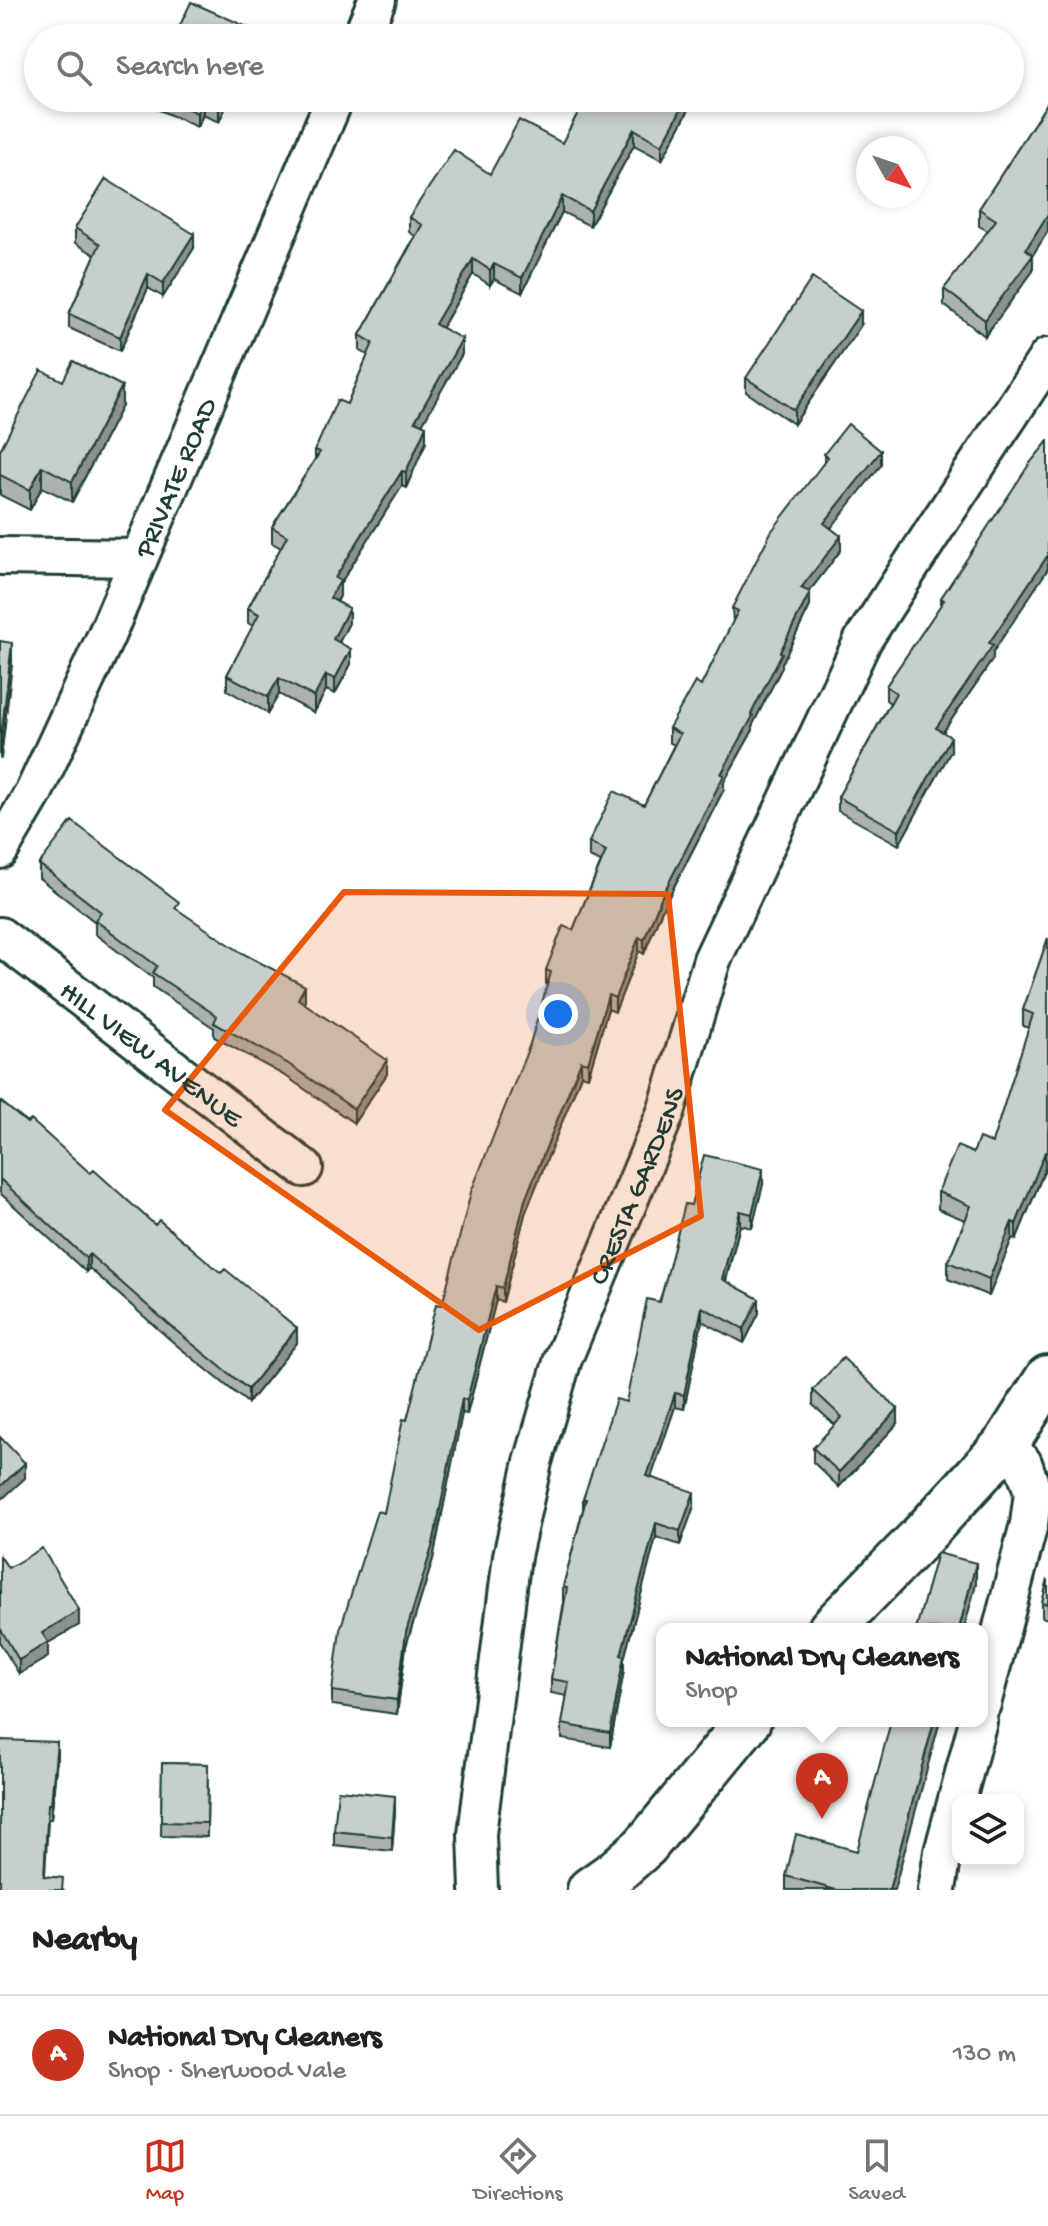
<!DOCTYPE html>
<html lang="en">
<head>
<meta charset="utf-8">
<style>
	body { margin:0; font-family:"Gochi Hand",sans-serif; background:#f2f2f2; color:#202124 }
	.controls { position:absolute; right:24px; bottom:24px; display:grid; overflow:hidden; border-radius:16px; box-shadow:0 4px 12px #0003 }
	.controls button { width:72px; height:72px; display:grid; place-items:center; padding:0; border:0; border-bottom:2px solid #e0e0e0; background:#fff; color:#202124; font:40px sans-serif }
	.compass { position:absolute; left:856px; top:136px; width:72px; height:72px; border-radius:50%; background:#fff; box-shadow:0 4px 12px #0003; rotate:130deg }
	.you { position:absolute; left:558px; top:1014px; width:28px; height:28px; margin:-20px; border:6px solid #fff; border-radius:50%; background:#1a73e8; box-shadow:0 0 0 12px #1a73e833 }
	.badge { display:grid; place-items:center; width:52px; height:52px; border-radius:50%; background:#c8321e; color:#fff; font-size:26px; font-weight:700 }
	.pin { position:absolute; translate:-50% -66px; filter:drop-shadow(0 2px 4px #0008) }
	.pin::after { content:''; position:absolute; top:42px; width:28px; height:24px; background:inherit; clip-path:polygon(0 0,100% 0,50% 100%) }
	.popup { position:absolute; left:656px; top:1623px; width:332px; height:104px; box-sizing:border-box; display:grid; place-content:center; border-radius:16px; background:#fff; filter:drop-shadow(0 2px 6px #0005); font-size:26px; white-space:nowrap; color:#757577 }
	.popup b { font-size:30px; color:#202124 }
	.popup::after { content:''; position:absolute; left:50%; top:100%; margin-left:-16px; border:16px solid transparent; border-top-color:#fff }
	.list { margin:0; padding:0; list-style:none }
	h2 { display:flex; justify-content:space-between; align-items:center; height:104px; margin:0; padding:0 32px; font-size:34px }
	h2 small { font-size:26px; font-weight:400; color:#757577 }
	.list li { display:grid; grid-template-columns:52px 1fr auto; gap:24px; align-items:center; box-sizing:border-box; height:120px; padding:0 32px; border-top:2px solid #e0e0e0 }
	.list b { display:block; font-size:30px; white-space:nowrap }
	.list p { margin:0; font-size:26px; white-space:nowrap; color:#757577 }
	.list em { font-size:26px; font-style:normal; color:#757577 }
	.icon { flex:none; width:44px; height:44px; fill:none; stroke:currentColor; stroke-width:2; stroke-linecap:round; stroke-linejoin:round }
	.map { position:relative; flex:none; width:1048px; height:1890px; overflow:hidden }
	.search { position:absolute; background:#fff; box-shadow:0 4px 12px #0003; left:24px; right:24px; top:24px; height:88px; display:flex; align-items:center; gap:20px; box-sizing:border-box; padding:0 28px; border-radius:44px; color:#757577; font-size:30px }
	.sheet { height:224px; background:#fff }
	nav { display:flex; justify-content:space-around; align-items:center; box-sizing:border-box; height:112px; border-top:2px solid #e0e0e0; background:#fff; font-size:22px; color:#757577 }
	nav a { display:grid; justify-items:center; gap:4px }
	nav .on { color:#c8321e }
	.map>svg:first-child { display:block }
</style>
</head>
<body>
<div class="map">
<svg width="1048" height="1890" viewBox="0 0 1048 1890">
	<rect width="100%" height="100%" fill="#fff"/>
	<filter id="ink" filterUnits="userSpaceOnUse"><feTurbulence type="fractalNoise" baseFrequency=".0125" numOctaves="2"/><feDisplacementMap in="SourceGraphic" scale="16" xChannelSelector="R" yChannelSelector="G"/><feConvolveMatrix kernelMatrix="1 2 1 2 8 2 1 2 1" color-interpolation-filters="sRGB"/></filter>
	<g filter="url(#ink)">
		<g fill="none" stroke-linecap="round" stroke-linejoin="round">
			<!-- minor casing -->
			<g stroke="#1f3d34" stroke-width="42">
				<g id="minor">
					<path d="M 361,38 L 377,0"/>
					<path d="M 0,556 L 139,558"/>
					<path id="s1" d="M 0,850 L 34,792 L 106,636 L 335,98"/>
					<path id="s2" d="M 0,936 L 304,1168"/>
					<path d="M 982,1704 L 1029,1524 L 1033,1492 L 1023,1463 L 1006,1444"/>
					<path id="s3" d="M 479,1890 L 477,1834 L 512,1556 L 533,1462 L 563,1359 L 666,1112 L 712,960 L 863,640 L 936,527 L 1048,357"/>
					<path d="M 937,1890 L 943,1852 L 978,1721"/>
				</g>
			</g>
			<!-- tertiary casing -->
			<g stroke="#1f3d34" stroke-width="50">
				<path id="tertiary" d="M 831,1629 L 920,1538 L 1006,1444 L 1048,1378
					M 590,1890 L 614,1873 L 645,1846 L 748,1721"/>
			</g>
			<!-- minor -->
			<use href="#minor" stroke="#fff" stroke-width="36"/>
			<!-- tertiary -->
			<use href="#tertiary" stroke="#fff" stroke-width="44"/>
		</g>
		<!-- wall -->
		<path fill="#abb2af" stroke="#1f3d34" stroke-width="2" d="M 137,98 L 230,98 L 219,122 L 203,115 L 197,127 L 137,100 Z
			M 586,98 L 695,98 L 662,160 L 634,145 L 590,226 L 562,212 L 522,293 L 494,279 L 490,285 L 473,274 L 442,328 L 462,354 L 422,424 L 426,442 L 406,488 L 402,486 L 340,584 L 340,596 L 337,602 L 349,623 L 339,642 L 351,664 L 335,694 L 326,690 L 314,713 L 279,694 L 268,713 L 227,690 L 227,675 L 253,626 L 248,623 L 248,608 L 281,548 L 272,543 L 272,527 L 315,459 L 315,450 L 347,404 L 368,355 L 360,351 L 360,335 L 415,236 L 409,232 L 409,217 L 490,174 L 562,143 Z
			M 1048,102 L 1048,231 L 1033,254 L 1033,271 L 985,336 L 944,305 L 944,289 L 988,231 L 979,226 L 979,209 Z
			M 75,228 L 194,248 L 163,297 L 148,288 L 120,351 L 69,328 L 69,314 L 95,255 L 75,243 Z
			M 861,325 L 794,424 L 746,392 L 746,378 Z
			M 63,381 L 122,406 L 72,502 L 42,487 L 30,510 L 0,495 L 0,450 Z
			M 1048,441 L 993,652 L 993,659 L 943,732 L 951,751 L 899,845 L 838,811 L 838,797 L 890,703 L 886,700 L 886,686 L 941,605 L 941,598 Z
			M 824,454 L 881,465 L 830,528 L 841,550 L 809,592 L 810,606 L 782,663 L 782,667 L 753,724 L 753,730 L 724,782 L 724,789 L 661,912 L 644,954 L 639,951 L 615,1012 L 608,1009 L 588,1077 L 581,1075 L 525,1214 L 503,1302 L 496,1300 L 467,1414 L 462,1413 L 433,1559 L 406,1646 L 397,1714 L 332,1705 L 332,1691 L 384,1513 L 407,1420 L 442,1305 L 530,1044 L 548,985 L 546,984 L 546,970 L 573,930 L 601,862 L 589,857 L 589,842 L 644,805 L 674,745 L 669,742 L 669,728 L 701,686 L 733,622 L 732,608 L 824,463 Z
			M 0,641 L 12,663 L 1,758 L 0,758 Z
			M 39,864 L 179,911 L 305,1001 L 303,1003 L 387,1074 L 354,1123 L 287,1077 L 214,1037 L 214,1028 L 153,987 L 153,978 L 95,934 L 95,922 L 39,878 Z
			M 1048,938 L 1048,1170 L 1045,1169 L 1016,1240 L 1012,1238 L 989,1296 L 948,1279 L 948,1262 L 965,1220 L 938,1209 L 938,1192 L 973,1153 L 992,1143 L 1029,1028 L 1023,1026 L 1023,1010 Z
			M 0,1101 L 155,1225 L 297,1343 L 248,1403 L 174,1343 L 89,1268 L 86,1272 L 0,1193 Z
			M 763,1184 L 752,1228 L 740,1225 L 726,1281 L 759,1313 L 744,1343 L 702,1321 L 684,1409 L 675,1407 L 651,1477 L 694,1506 L 680,1545 L 656,1537 L 624,1659 L 624,1670 L 610,1747 L 562,1739 L 562,1724 L 567,1696 L 551,1693 L 551,1679 L 564,1601 L 563,1601 L 563,1587 L 583,1509 L 583,1499 L 626,1402 L 691,1205 Z
			M 813,1390 L 898,1423 L 839,1487 L 813,1462 L 813,1448 L 835,1425 L 813,1405 Z
			M 0,1556 L 8,1568 L 79,1625 L 48,1643 L 48,1657 L 19,1674 L 0,1643 Z
			M 1048,1579 L 1048,1619 L 1042,1617 L 1042,1603 Z
			M 57,1757 L 51,1819 L 48,1819 L 45,1876 L 63,1890 L 0,1890 Z
			M 162,1763 L 208,1764 L 207,1837 L 161,1836 Z
			M 395,1810 L 392,1851 L 334,1845 L 334,1831 Z
			M 786,1876 L 894,1890 L 786,1890 Z"/>
		<!-- shaded-wall -->
		<path fill="#8b918f" stroke="#1f3d34" stroke-width="2" d="M 224,98 L 230,98 L 219,122 L 219,108 Z
			M 687,98 L 695,98 L 662,160 L 662,145 Z
			M 203,100 L 203,115 L 197,127 L 197,113 Z
			M 634,129 L 634,145 L 590,226 L 590,211 Z
			M 562,196 L 562,212 L 522,293 L 522,278 Z
			M 1048,214 L 1048,231 L 1029,261 L 1033,255 L 1033,271 L 985,336 L 985,320 L 1026,249 Z
			M 194,234 L 194,248 L 163,297 L 163,283 Z
			M 473,259 L 473,274 L 435,339 L 435,324 Z
			M 494,264 L 494,279 L 490,285 L 490,270 Z
			M 148,274 L 148,288 L 120,351 L 120,337 Z
			M 861,311 L 861,325 L 794,424 L 794,410 Z
			M 462,339 L 462,354 L 415,437 L 415,421 Z
			M 122,386 L 122,406 L 72,502 L 72,482 Z
			M 426,426 L 426,442 L 406,488 L 406,472 Z
			M 881,451 L 881,465 L 824,537 L 824,523 Z
			M 42,466 L 42,487 L 30,510 L 30,490 Z
			M 402,471 L 402,486 L 340,584 L 340,596 L 330,613 L 330,598 L 335,578 Z
			M 841,536 L 841,550 L 801,602 L 801,588 Z
			M 1048,555 L 1048,569 L 993,652 L 993,659 L 936,742 L 936,728 L 989,643 Z
			M 810,592 L 810,606 L 782,663 L 782,667 L 753,724 L 753,730 L 724,782 L 724,789 L 661,912 L 644,954 L 644,940 L 661,898 L 721,774 L 751,714 L 780,652 Z
			M 349,608 L 349,623 L 333,654 L 333,639 Z
			M 12,643 L 12,663 L 1,758 L 1,738 Z
			M 351,649 L 351,664 L 335,694 L 335,679 Z
			M 326,675 L 326,690 L 314,713 L 314,697 Z
			M 279,678 L 279,694 L 268,713 L 268,697 Z
			M 951,737 L 951,751 L 899,845 L 899,831 Z
			M 639,937 L 639,951 L 615,1012 L 615,998 Z
			M 305,986 L 305,1001 L 298,1013 L 298,999 Z
			M 608,995 L 608,1009 L 588,1077 L 588,1063 Z
			M 387,1060 L 387,1074 L 354,1123 L 354,1109 Z
			M 581,1061 L 581,1075 L 525,1214 L 503,1302 L 503,1288 L 525,1200 Z
			M 1045,1152 L 1045,1169 L 1016,1240 L 1016,1224 Z
			M 763,1169 L 763,1184 L 752,1228 L 752,1214 Z
			M 740,1211 L 740,1225 L 722,1293 L 722,1279 Z
			M 1012,1222 L 1012,1238 L 989,1296 L 989,1279 Z
			M 89,1254 L 89,1268 L 86,1272 L 86,1258 Z
			M 496,1286 L 496,1300 L 467,1414 L 467,1400 Z
			M 759,1299 L 759,1313 L 744,1343 L 744,1329 Z
			M 702,1307 L 702,1321 L 684,1409 L 684,1395 Z
			M 297,1328 L 297,1343 L 248,1403 L 248,1389 Z
			M 675,1393 L 675,1407 L 647,1490 L 647,1476 Z
			M 462,1399 L 462,1413 L 433,1559 L 406,1646 L 397,1714 L 397,1700 L 406,1632 Z
			M 898,1409 L 898,1423 L 839,1487 L 839,1472 Z
			M 25,1463 L 25,1478 L 0,1501 L 0,1487 Z
			M 694,1492 L 694,1506 L 680,1545 L 680,1531 Z
			M 656,1523 L 656,1537 L 624,1659 L 624,1670 L 610,1747 L 610,1733 L 621,1655 Z
			M 976,1563 L 976,1584 L 964,1629 L 959,1629 Z
			M 79,1610 L 79,1625 L 48,1643 L 48,1657 L 19,1674 L 19,1660 L 42,1633 Z
			M 934,1721 L 940,1721 L 894,1890 L 889,1890 Z
			M 57,1742 L 57,1757 L 51,1819 L 51,1804 Z
			M 395,1796 L 395,1810 L 392,1851 L 392,1837 Z"/>
		<!-- building -->
		<path fill="#c7cfcc" stroke="#1f3d34" stroke-width="2" d="M 191,2 L 254,30 L 251,38 L 174,38 Z
			M 164,98 L 224,98 L 219,108 L 203,100 L 197,113 Z
			M 586,98 L 687,98 L 662,145 L 634,129 L 590,211 L 562,196 L 522,278 L 494,264 L 490,270 L 473,259 L 435,324 L 462,339 L 415,421 L 426,426 L 406,472 L 402,471 L 335,578 L 340,581 L 330,598 L 349,608 L 333,639 L 351,649 L 335,679 L 326,675 L 314,697 L 279,678 L 268,697 L 227,675 L 259,614 L 248,608 L 287,536 L 272,527 L 320,452 L 315,450 L 337,400 L 347,404 L 373,343 L 360,335 L 422,225 L 409,217 L 454,150 L 490,174 L 519,120 L 562,143 Z
			M 1048,102 L 1048,214 L 1026,249 L 1033,255 L 985,320 L 944,289 L 996,220 L 979,209 Z
			M 106,179 L 194,234 L 163,283 L 148,274 L 120,337 L 69,314 L 100,244 L 75,228 Z
			M 812,278 L 861,311 L 794,410 L 746,378 Z
			M 73,361 L 122,386 L 72,482 L 42,466 L 30,490 L 0,475 L 0,450 L 41,370 L 63,381 Z
			M 848,424 L 881,451 L 824,523 L 841,536 L 801,588 L 810,592 L 780,652 L 782,653 L 751,714 L 753,716 L 721,774 L 724,775 L 661,898 L 644,940 L 639,937 L 615,998 L 608,995 L 588,1063 L 581,1061 L 525,1200 L 503,1288 L 496,1286 L 467,1400 L 462,1399 L 433,1544 L 406,1632 L 397,1700 L 332,1691 L 340,1630 L 377,1511 L 384,1513 L 403,1419 L 407,1420 L 436,1304 L 442,1305 L 471,1192 L 530,1044 L 551,972 L 546,970 L 563,926 L 573,930 L 606,851 L 589,842 L 614,791 L 644,805 L 680,734 L 669,728 L 695,682 L 701,686 L 738,611 L 732,608 L 771,532 L 828,457 L 824,454 Z
			M 1048,441 L 1048,555 L 989,643 L 993,645 L 936,728 L 951,737 L 899,831 L 838,797 L 896,693 L 886,686 L 944,600 L 941,598 L 1030,463 Z
			M 0,641 L 12,643 L 1,738 L 0,737 Z
			M 72,821 L 179,902 L 175,908 L 242,953 L 305,986 L 298,999 L 387,1060 L 354,1109 L 287,1063 L 214,1023 L 217,1016 L 153,973 L 157,966 L 95,920 L 101,912 L 39,864 Z
			M 1048,938 L 1048,1153 L 1045,1152 L 1016,1224 L 1012,1222 L 989,1279 L 948,1262 L 971,1206 L 938,1192 L 957,1146 L 973,1153 L 979,1138 L 992,1143 L 1033,1014 L 1023,1010 Z
			M 0,1101 L 27,1123 L 31,1120 L 90,1173 L 94,1170 L 155,1225 L 159,1220 L 221,1273 L 225,1269 L 297,1328 L 248,1389 L 174,1329 L 89,1254 L 86,1258 L 0,1179 Z
			M 704,1155 L 763,1169 L 752,1214 L 740,1211 L 722,1279 L 759,1299 L 744,1329 L 702,1307 L 684,1395 L 675,1393 L 647,1476 L 694,1492 L 680,1531 L 656,1523 L 621,1655 L 624,1656 L 610,1733 L 562,1724 L 569,1682 L 551,1679 L 567,1588 L 563,1587 L 586,1499 L 583,1499 L 616,1399 L 626,1402 L 647,1299 L 660,1302 L 685,1204 L 691,1205 Z
			M 843,1358 L 898,1409 L 839,1472 L 813,1448 L 842,1417 L 813,1390 Z
			M 0,1437 L 25,1463 L 0,1487 Z
			M 42,1548 L 79,1610 L 42,1633 L 48,1642 L 19,1660 L 0,1628 L 0,1556 L 8,1568 Z
			M 937,1553 L 976,1563 L 959,1629 L 916,1629 Z
			M 1048,1579 L 1048,1604 L 1042,1603 Z
			M 891,1721 L 934,1721 L 889,1890 L 836,1890 L 786,1876 L 796,1834 L 857,1851 Z
			M 0,1740 L 57,1742 L 51,1804 L 48,1804 L 44,1876 L 63,1878 L 62,1890 L 0,1890 Z
			M 162,1763 L 208,1764 L 207,1823 L 161,1822 Z
			M 338,1790 L 395,1796 L 392,1837 L 334,1831 Z"/>
	</g>
	<!-- marked area -->
	<path fill="#e8590c" fill-opacity="0.2" stroke="#e8590c" stroke-width="6" stroke-linejoin="round" d="M 344,892 L 668,894 L 701,1216 L 479,1330 L 165,1110 Z"/>
	<g text-anchor="middle" stroke-width="8" stroke-linejoin="round" paint-order="stroke">
		<!-- street labels -->
		<g font-size="28" fill="#1f3d34" stroke="#fff">
			<text dy="10" stroke="none"><textPath href="#s1" startOffset="412">PRIVATE ROAD</textPath></text>
			<text dy="10" stroke="none"><textPath href="#s2" startOffset="192">HILL VIEW AVENUE</textPath></text>
			<text dy="10" stroke="none"><textPath href="#s3" startOffset="728">CRESTA GARDENS</textPath></text>
		</g>
	</g>
</svg>
<div class="controls">
<button><svg class="icon" aria-label="layers" viewBox="0 0 24 24"><path d="M12 4l9 5-9 5-9-5zM3 14l9 5 9-5"/></svg></button>
</div>
<svg class="compass" viewBox="-18 -18 36 36"><path d="M0-13l5 13h-10z" fill="#e53935"/><path d="M0 13l5-13h-10z" fill="#757577"/></svg>
<div class="you"></div>
<div class="pin badge" style="left:822px;top:1819px">A</div>
<div class="popup"><b>National Dry Cleaners</b>Shop</div>
<div class="search"><svg class="icon" aria-label="search" viewBox="0 0 24 24"><circle cx="10" cy="10" r="6"/><path d="M15 15l6 6"/></svg>Search here</div>
</div>
<section class="sheet">
<h2>Nearby<small></small></h2>
<ul class="list">
<li><span class="badge">A</span><div><b>National Dry Cleaners</b><p>Shop · Sherwood Vale</p></div><em>130 m</em></li>
</ul>
</section>
<nav>
<a class="on"><svg class="icon" aria-label="map" viewBox="0 0 24 24"><path d="M3 6l6-2 6 2 6-2v14l-6 2-6-2-6 2zM9 4v14M15 6v14"/></svg>Map</a>
<a><svg class="icon" aria-label="directions" viewBox="0 0 24 24"><path d="M12 3l9 9-9 9-9-9zM9 14v-3h6M13 9l2 2-2 2"/></svg>Directions</a>
<a><svg class="icon" aria-label="saved" viewBox="0 0 24 24"><path d="M7 4h10v16l-5-4-5 4z"/></svg>Saved</a>
</nav>
</body>
</html>
